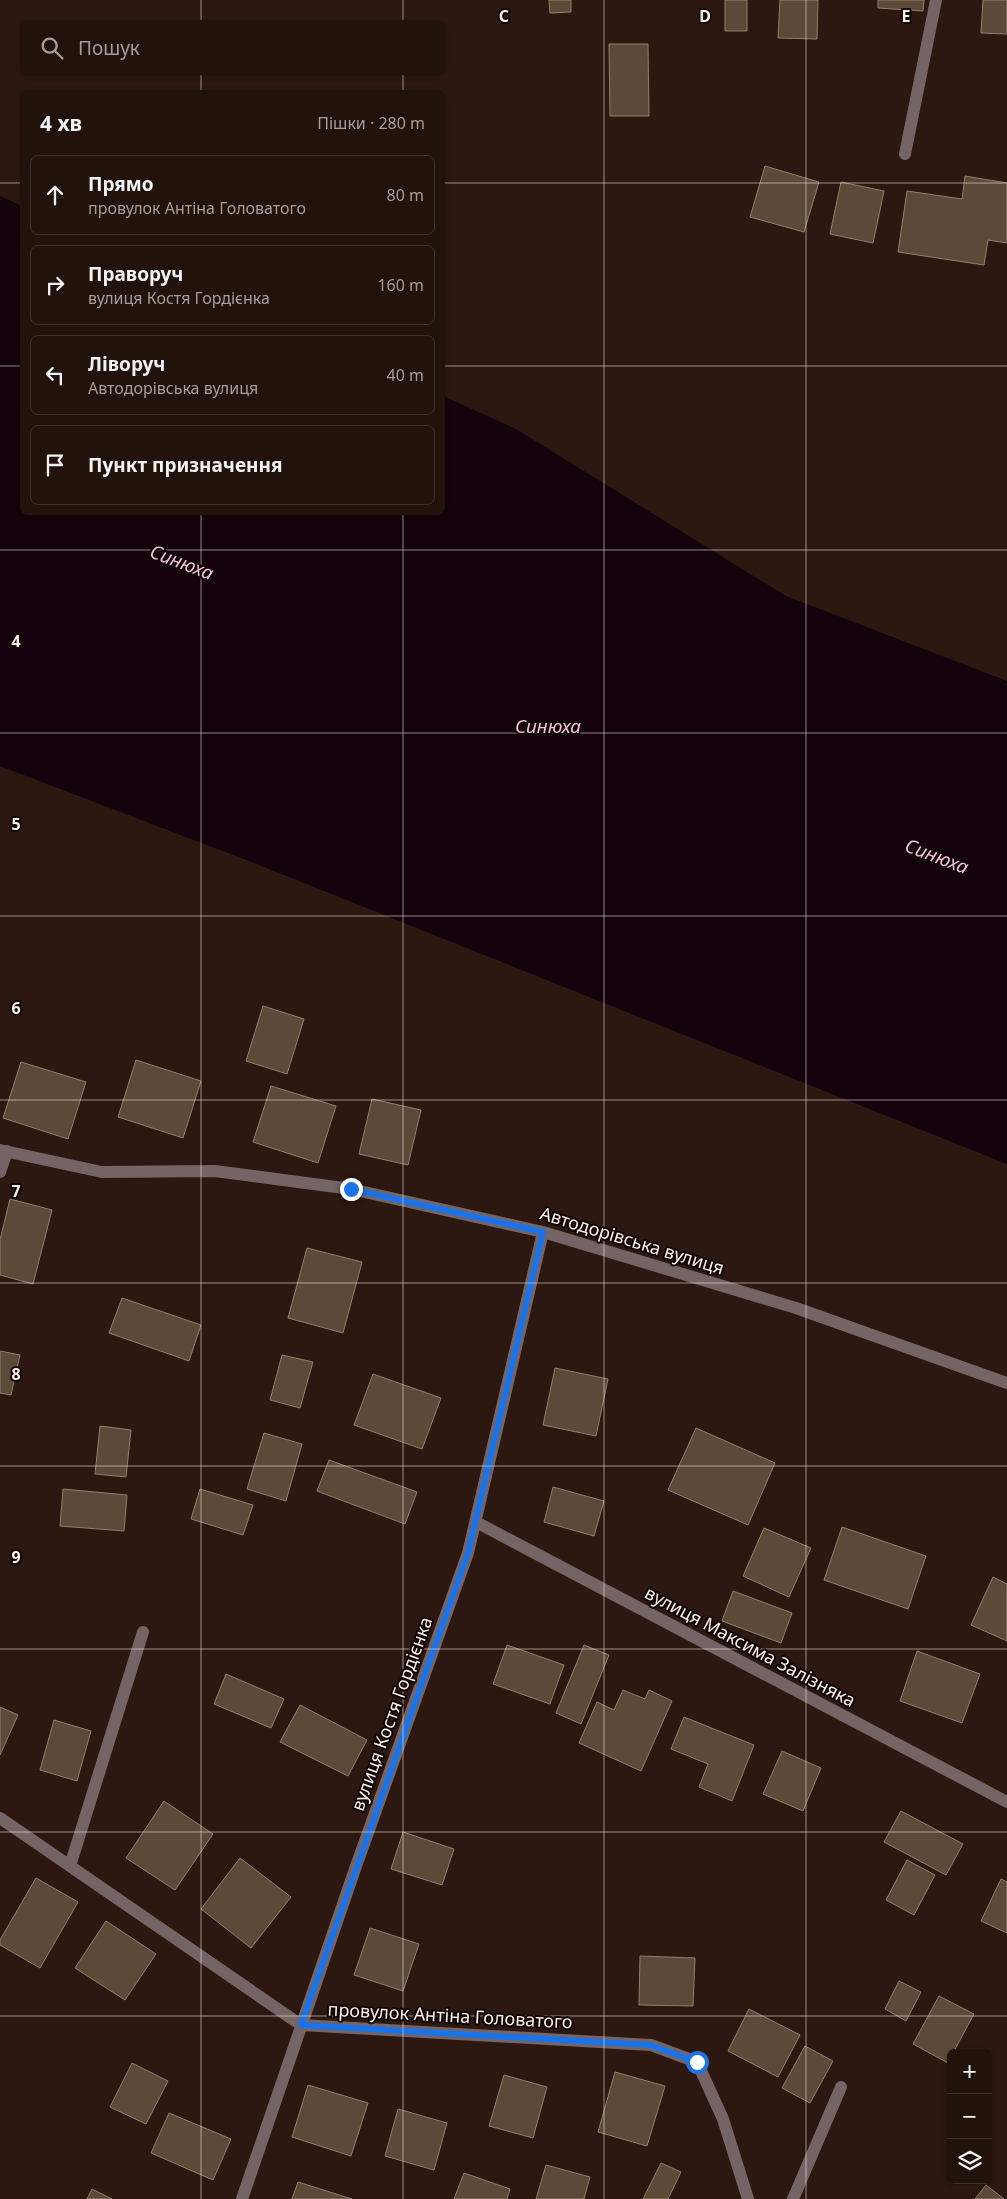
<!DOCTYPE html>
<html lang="uk">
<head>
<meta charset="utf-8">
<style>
	body { margin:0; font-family:"Noto Sans",sans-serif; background:#291b15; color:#f1f3f6 }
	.controls { position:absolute; right:15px; bottom:15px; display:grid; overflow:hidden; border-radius:8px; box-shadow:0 1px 4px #0004 }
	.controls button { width:45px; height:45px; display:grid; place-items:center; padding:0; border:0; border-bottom:1px solid #3e322d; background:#21120c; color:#f1f3f6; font:25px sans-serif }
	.stop { position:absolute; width:15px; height:15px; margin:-11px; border:4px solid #1a73e8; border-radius:50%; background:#fff }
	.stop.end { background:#1a73e8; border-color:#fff; box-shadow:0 1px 5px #0008 }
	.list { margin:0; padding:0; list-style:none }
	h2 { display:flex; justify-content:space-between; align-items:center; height:65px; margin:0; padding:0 20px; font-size:21px }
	h2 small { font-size:16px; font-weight:400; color:#a29e9d }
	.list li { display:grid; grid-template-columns:32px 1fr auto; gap:15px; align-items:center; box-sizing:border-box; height:80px; margin:0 10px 10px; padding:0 10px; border:1px solid #3e322d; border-radius:8px }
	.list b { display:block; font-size:19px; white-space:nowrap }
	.list p { margin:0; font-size:16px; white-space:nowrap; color:#a29e9d }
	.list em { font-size:16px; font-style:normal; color:#a29e9d }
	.icon { flex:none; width:28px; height:28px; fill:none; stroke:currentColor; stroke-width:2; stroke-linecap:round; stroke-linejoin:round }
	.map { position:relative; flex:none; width:1007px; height:2199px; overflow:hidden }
	.search { position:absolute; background:#21120c; box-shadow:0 1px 4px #0004; left:20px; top:20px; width:425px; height:55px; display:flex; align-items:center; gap:12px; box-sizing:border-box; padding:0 18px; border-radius:8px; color:#a29e9d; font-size:19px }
	.panel { position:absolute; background:#21120c; box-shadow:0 1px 4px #0004; left:20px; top:90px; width:425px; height:425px; border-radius:8px }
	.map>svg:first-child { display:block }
</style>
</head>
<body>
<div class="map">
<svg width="1007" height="2199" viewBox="0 0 1007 2199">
	<rect width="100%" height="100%" fill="#2c1810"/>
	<!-- water -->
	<path fill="#13010c" d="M 0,196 L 22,206 L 22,512 L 442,512 L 443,396 L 516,429 L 786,596 L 1007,681 L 1007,1164 L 259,865 L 0,766 Z"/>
	<!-- building -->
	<path fill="#5a4a37" stroke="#91806c" d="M 549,0 L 571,0 L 571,12 L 550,13 Z
		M 725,0 L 747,0 L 747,31 L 725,31 Z
		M 780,0 L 818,0 L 817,39 L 778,38 Z
		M 878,0 L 924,0 L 923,11 L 878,8 Z
		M 983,0 L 1007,0 L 1007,34 L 981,33 Z
		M 609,44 L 648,44 L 649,116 L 610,116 Z
		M 765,166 L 819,182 L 804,232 L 750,217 Z
		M 965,176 L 1007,183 L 1007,243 L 988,240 L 984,265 L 898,252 L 907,191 L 962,199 Z
		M 841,182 L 884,191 L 873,243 L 830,234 Z
		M 263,1006 L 304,1019 L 287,1074 L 246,1061 Z
		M 136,1060 L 201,1081 L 183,1138 L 118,1117 Z
		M 21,1062 L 86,1082 L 68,1139 L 3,1118 Z
		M 271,1086 L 336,1106 L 318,1163 L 253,1142 Z
		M 372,1099 L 421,1110 L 408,1165 L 359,1154 Z
		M 10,1199 L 52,1210 L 33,1284 L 0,1275 L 0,1240 Z
		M 307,1248 L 362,1262 L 343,1333 L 288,1318 Z
		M 122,1298 L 201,1325 L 189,1361 L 109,1333 Z
		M 0,1351 L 20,1355 L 11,1395 L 0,1393 Z
		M 282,1355 L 313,1362 L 300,1408 L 270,1400 Z
		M 555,1368 L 608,1379 L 596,1436 L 543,1425 Z
		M 373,1374 L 441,1398 L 422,1449 L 354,1425 Z
		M 100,1426 L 131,1430 L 126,1477 L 95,1474 Z
		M 696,1428 L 775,1463 L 748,1525 L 668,1490 Z
		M 264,1433 L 302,1444 L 286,1501 L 247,1489 Z
		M 329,1460 L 417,1492 L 405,1524 L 317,1491 Z
		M 553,1487 L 604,1501 L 594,1536 L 544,1522 Z
		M 63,1489 L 127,1495 L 124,1531 L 60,1526 Z
		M 200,1489 L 253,1505 L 243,1535 L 191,1519 Z
		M 842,1527 L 926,1556 L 908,1609 L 824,1580 Z
		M 764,1528 L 811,1548 L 789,1597 L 743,1576 Z
		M 993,1577 L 1007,1584 L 1007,1641 L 971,1625 Z
		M 733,1591 L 792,1613 L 781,1643 L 722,1621 Z
		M 507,1645 L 564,1665 L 550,1704 L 493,1684 Z
		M 584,1645 L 609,1655 L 581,1724 L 556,1713 Z
		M 917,1651 L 980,1674 L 962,1723 L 900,1701 Z
		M 226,1674 L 284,1699 L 271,1728 L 214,1704 Z
		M 623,1690 L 645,1699 L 649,1690 L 672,1701 L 641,1771 L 579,1743 L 597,1702 L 614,1710 Z
		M 300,1705 L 367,1740 L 348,1776 L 280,1742 Z
		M 0,1707 L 18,1715 L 0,1755 Z
		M 684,1717 L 754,1745 L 732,1801 L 699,1787 L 708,1764 L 671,1749 Z
		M 54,1720 L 91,1731 L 77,1781 L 40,1770 Z
		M 782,1751 L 821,1768 L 803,1811 L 763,1794 Z
		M 164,1801 L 213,1834 L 175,1890 L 126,1858 Z
		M 901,1811 L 963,1844 L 946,1875 L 884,1842 Z
		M 403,1832 L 454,1849 L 442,1885 L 391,1869 Z
		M 240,1858 L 291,1897 L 251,1948 L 201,1909 Z
		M 907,1860 L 935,1875 L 914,1915 L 886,1900 Z
		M 36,1878 L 78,1902 L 40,1968 L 0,1945 L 0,1940 Z
		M 1001,1879 L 1007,1882 L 1007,1933 L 981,1921 Z
		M 106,1921 L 156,1954 L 125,2000 L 75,1968 Z
		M 370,1928 L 419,1944 L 403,1991 L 354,1975 Z
		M 640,1956 L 695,1958 L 693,2006 L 639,2005 Z
		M 899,1981 L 921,1992 L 906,2021 L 885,2009 Z
		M 939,1996 L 974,2014 L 953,2053 L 951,2053 L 948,2063 L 913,2044 Z
		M 749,2009 L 800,2035 L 778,2077 L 728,2051 Z
		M 805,2046 L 833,2061 L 810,2103 L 782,2088 Z
		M 132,2063 L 168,2081 L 146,2124 L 110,2107 Z
		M 615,2072 L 665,2086 L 647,2146 L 598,2132 Z
		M 504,2075 L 547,2087 L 533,2138 L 489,2126 Z
		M 308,2085 L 368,2103 L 351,2156 L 292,2137 Z
		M 398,2109 L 447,2123 L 434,2170 L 385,2156 Z
		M 169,2113 L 231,2139 L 213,2180 L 151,2153 Z
		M 661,2163 L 681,2172 L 668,2199 L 643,2199 Z
		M 546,2165 L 590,2177 L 584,2199 L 536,2199 Z
		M 464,2173 L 510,2189 L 507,2199 L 454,2199 Z
		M 298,2182 L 352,2199 L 292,2199 Z
		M 986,2185 L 1004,2199 L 975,2199 Z
		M 92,2189 L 112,2199 L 87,2199 Z"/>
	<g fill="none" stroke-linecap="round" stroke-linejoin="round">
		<!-- minor -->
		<path stroke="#746465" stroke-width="12" d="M 905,154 L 936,0
			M 0,1150 L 102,1172 L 215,1171 L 351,1189 L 543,1232 L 796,1308 L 1007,1383
			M 0,1172 L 7,1151
			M 476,1522 L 1007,1802
			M 0,1818 L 301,2025 L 651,2045 L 697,2062 L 723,2119 L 748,2199
			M 70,1866 L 143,1632
			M 242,2199 L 355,1869 L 468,1553 L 543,1232
			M 793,2199 L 841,2087"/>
	</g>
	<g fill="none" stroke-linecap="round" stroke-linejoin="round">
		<!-- route -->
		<path stroke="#1a73e8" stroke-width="6" d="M 351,1189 L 543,1232 L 468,1553 L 301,2025 L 650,2045 L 697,2062"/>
	</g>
	<!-- grid -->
	<path fill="none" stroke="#feefe9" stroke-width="1" stroke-opacity="0.55" d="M 201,0 L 201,22M 403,0 L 403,22M 604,0 L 604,2199M 806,0 L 806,2199M 201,72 L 201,92M 403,72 L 403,92M 0,183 L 22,183M 442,183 L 1007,183M 0,366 L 22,366M 442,366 L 1007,366M 201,512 L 201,2199M 403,512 L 403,2199M 0,550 L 1007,550M 0,733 L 1007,733M 0,916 L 1007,916M 0,1100 L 1007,1100M 0,1283 L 1007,1283M 0,1466 L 1007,1466M 0,1649 L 1007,1649M 0,1832 L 1007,1832M 0,2016 L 1007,2016"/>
	<g text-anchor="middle" stroke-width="4" stroke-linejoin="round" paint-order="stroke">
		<!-- street labels -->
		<g font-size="18" fill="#feefe9" stroke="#0e0604">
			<text transform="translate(632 1241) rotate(17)" y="6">Автодорівська вулиця</text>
			<text transform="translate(750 1647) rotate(28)" y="6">вулиця Максима Залізняка</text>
			<text transform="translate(392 1714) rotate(-70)" y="6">вулиця Костя Гордієнка</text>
			<text transform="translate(450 2016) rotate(3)" y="6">провулок Антіна Головатого</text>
		</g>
		<!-- water labels -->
		<g font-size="19" font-style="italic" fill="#f8bfe0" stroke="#0e0604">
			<text transform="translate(182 562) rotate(21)" y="7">Синюха</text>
			<text x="548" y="733">Синюха</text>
			<text transform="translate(937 856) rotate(21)" y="7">Синюха</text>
		</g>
	</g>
	<g font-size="16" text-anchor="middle" font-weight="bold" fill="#feefe9" stroke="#0e0604" stroke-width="4" stroke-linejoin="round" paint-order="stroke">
		<text x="504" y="22">C</text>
		<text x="705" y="22">D</text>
		<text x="906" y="22">E</text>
		<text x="16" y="647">4</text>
		<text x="16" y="830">5</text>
		<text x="16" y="1014">6</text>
		<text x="16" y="1197">7</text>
		<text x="16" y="1380">8</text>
		<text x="16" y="1563">9</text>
	</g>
</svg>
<div class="controls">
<button>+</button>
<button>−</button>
<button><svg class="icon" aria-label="layers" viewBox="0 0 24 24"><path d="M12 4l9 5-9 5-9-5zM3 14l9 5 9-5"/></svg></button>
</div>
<div class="stop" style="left:697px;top:2062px"></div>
<div class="stop end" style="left:351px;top:1189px"></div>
<div class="search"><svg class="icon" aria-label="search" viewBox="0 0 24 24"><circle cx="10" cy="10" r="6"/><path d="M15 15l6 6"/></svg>Пошук</div>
<section class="panel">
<h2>4 хв<small>Пішки · 280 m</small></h2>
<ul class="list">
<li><svg class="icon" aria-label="ahead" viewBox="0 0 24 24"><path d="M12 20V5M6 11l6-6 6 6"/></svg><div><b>Прямо</b><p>провулок Антіна Головатого</p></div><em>80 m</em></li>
<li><svg class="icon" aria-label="right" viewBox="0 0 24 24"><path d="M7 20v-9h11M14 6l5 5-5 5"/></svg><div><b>Праворуч</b><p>вулиця Костя Гордієнка</p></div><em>160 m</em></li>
<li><svg class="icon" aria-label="left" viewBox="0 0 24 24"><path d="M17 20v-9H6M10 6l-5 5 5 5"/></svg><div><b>Ліворуч</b><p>Автодорівська вулиця</p></div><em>40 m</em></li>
<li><svg class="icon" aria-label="arrive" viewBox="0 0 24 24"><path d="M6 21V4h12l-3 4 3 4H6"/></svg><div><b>Пункт призначення</b></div></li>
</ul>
</section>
</div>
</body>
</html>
